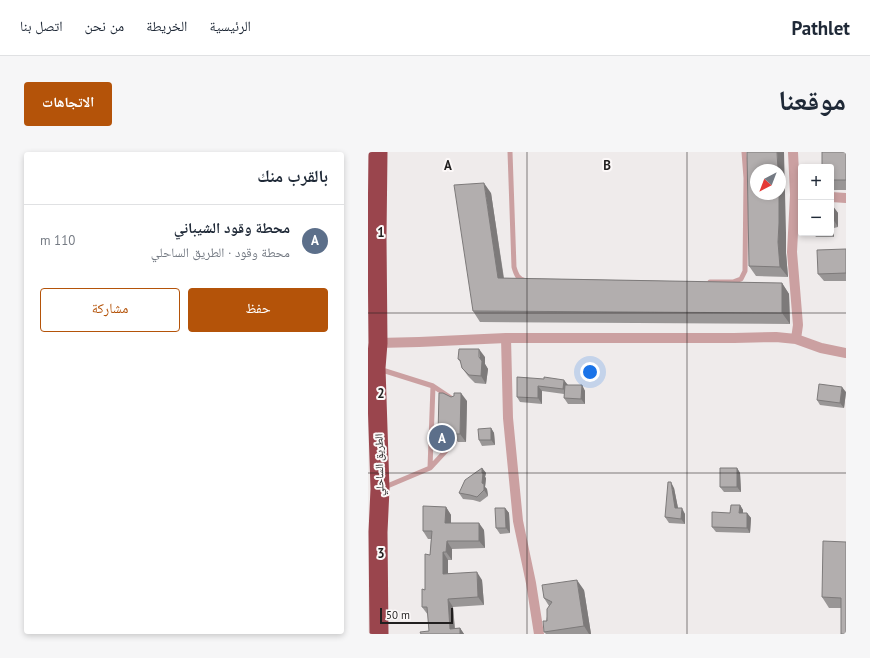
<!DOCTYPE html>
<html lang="ar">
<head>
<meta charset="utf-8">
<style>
	body { margin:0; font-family:"PT Sans","Noto Naskh Arabic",sans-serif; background:#f6f6f7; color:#1f2937; direction:rtl }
	.controls { position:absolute; right:12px; top:12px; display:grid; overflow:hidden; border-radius:4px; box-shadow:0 2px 6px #0003 }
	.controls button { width:36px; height:36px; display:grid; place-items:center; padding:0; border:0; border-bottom:1px solid #e0e1e3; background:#fff; color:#1f2937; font:20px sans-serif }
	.compass { position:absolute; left:382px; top:12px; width:36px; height:36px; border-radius:50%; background:#fff; box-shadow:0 2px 6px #0003; rotate:222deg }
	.scale { position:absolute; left:12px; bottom:10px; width:73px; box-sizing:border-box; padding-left:4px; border:2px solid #211f1f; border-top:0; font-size:11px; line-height:14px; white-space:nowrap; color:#211f1f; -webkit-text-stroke:3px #fcf8f8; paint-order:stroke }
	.you { position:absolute; left:222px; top:220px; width:14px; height:14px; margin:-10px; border:3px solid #fff; border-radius:50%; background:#1a73e8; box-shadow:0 0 0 6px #1a73e833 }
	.badge { display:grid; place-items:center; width:26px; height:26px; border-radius:50%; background:#b45309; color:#fff; font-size:13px; font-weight:700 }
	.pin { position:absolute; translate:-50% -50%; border:2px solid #fff; box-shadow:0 1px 4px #0006 }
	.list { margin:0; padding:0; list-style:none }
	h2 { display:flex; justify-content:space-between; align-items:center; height:52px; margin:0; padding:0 16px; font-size:17px }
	h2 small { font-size:13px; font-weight:400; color:#747a83 }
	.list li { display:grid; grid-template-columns:26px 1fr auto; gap:12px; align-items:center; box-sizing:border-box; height:72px; padding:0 16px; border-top:1px solid #e0e1e3 }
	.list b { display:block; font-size:15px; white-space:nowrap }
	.list p { margin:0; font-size:13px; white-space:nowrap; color:#747a83 }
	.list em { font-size:13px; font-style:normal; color:#747a83 }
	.actions { display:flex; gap:8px; padding:12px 16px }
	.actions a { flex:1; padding:9px 0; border:1px solid #b45309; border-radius:4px; text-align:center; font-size:14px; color:#b45309 }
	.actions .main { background:#b45309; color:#fff }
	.map { position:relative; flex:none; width:478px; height:482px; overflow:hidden; direction:ltr; border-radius:4px }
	header { display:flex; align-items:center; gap:24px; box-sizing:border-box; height:56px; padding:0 20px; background:#fff; border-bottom:1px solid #e0e1e3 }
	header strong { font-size:19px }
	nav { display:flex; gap:22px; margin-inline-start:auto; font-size:14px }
	.intro { display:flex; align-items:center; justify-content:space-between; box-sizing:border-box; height:96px; padding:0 24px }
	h1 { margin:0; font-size:28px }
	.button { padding:10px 18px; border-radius:4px; background:#b45309; color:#fff; font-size:14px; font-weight:700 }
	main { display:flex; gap:24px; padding:0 24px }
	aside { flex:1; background:#fff; border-radius:4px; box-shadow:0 2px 6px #0003 }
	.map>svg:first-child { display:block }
</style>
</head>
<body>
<header>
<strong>Pathlet</strong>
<nav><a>الرئيسية</a><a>الخريطة</a><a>من نحن</a><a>اتصل بنا</a></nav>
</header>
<div class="intro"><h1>موقعنا</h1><a class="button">الاتجاهات</a></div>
<main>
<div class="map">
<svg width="478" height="482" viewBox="0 0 478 482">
	<rect width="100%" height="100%" fill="#efebeb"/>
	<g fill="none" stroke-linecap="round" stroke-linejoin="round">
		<!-- lane -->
		<path stroke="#cba0a1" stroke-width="5" d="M 142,0 L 146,115 C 148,122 150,128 158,129
			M 342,130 L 365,130 L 373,127 L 377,119 L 378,26 L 376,0
			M 11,217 L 65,234 L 83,246
			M 62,316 L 65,234
			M 17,335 L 62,316 L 86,290"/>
		<!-- street -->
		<path stroke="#cba0a1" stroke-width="10" d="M 425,0 L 427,43 L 424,100 L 430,173 L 428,187
			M 463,45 L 478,46
			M 138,186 L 140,266 L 150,369 L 163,431 L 171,482
			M 10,191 L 51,190 L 138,186 L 366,186 L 408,185 L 428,187 L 453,196 L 478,201"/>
		<!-- highway -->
		<path stroke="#9a454d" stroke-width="19" d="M 10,0 L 9,85 L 10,191 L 8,216 L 12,337 L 10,380 L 11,482"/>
	</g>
	<!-- wall -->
	<path fill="#999696" d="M 478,0 L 478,38 L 463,38 L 463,15 Z
		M 123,41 L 136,126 L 414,131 L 421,142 L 422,172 L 112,170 L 105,159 Z
		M 463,53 L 464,53 L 470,61 L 470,75 L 466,76 L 466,85 L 448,85 L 445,81 L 463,81 Z
		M 418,81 L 418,101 L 420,125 L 388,124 L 381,114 Z
		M 478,97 L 478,129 L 456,129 L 450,122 Z
		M 117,205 L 117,212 L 120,217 L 118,232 L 107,231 L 100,224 L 94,216 L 93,211 L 90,207 Z
		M 149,225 L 199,233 L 214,233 L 217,239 L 217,252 L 200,252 L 196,246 L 196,242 L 174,239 L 174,252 L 152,250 L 149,245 Z
		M 478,240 L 476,256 L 452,253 L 449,248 Z
		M 83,245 L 99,249 L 98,290 L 90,290 L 86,286 L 83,287 L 81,290 L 76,290 L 70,282 Z
		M 123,276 L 126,281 L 127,293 L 114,294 L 111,288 Z
		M 114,316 L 118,321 L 117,325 L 118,326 L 117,335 L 119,337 L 120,344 L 112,350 L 105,348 L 95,347 L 91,341 Z
		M 369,316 L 372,321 L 373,340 L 356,340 L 352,335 Z
		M 306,336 L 310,356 L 317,362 L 317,372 L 301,371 L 297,365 Z
		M 372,353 L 375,358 L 375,361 L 379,361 L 383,366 L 382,381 L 348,380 L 344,375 Z
		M 78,355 L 83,363 L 83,371 L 116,378 L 117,396 L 84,397 L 84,408 L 80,408 L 80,421 L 114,428 L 116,453 L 85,455 L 87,476 L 92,476 L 96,482 L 53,482 L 61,479 L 60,463 L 54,455 L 62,403 L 63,387 L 60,387 L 55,379 Z
		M 137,356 L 141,361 L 142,381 L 132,382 L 128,376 Z
		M 478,390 L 473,456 L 461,456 L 454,445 Z
		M 216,438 L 223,482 L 178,482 L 176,480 L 181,454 L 176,446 Z"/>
	<!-- shaded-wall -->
	<path fill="#7d7a7a" d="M 409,0 L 416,0 L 418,81 L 418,101 L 420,125 L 412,115 L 410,90 L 411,42 L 412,42 L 412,18 L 410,18 Z
		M 116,31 L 123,41 L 137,136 L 130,126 Z
		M 464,53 L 470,61 L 470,75 L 465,67 Z
		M 463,72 L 466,76 L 466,85 L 463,80 Z
		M 414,131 L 421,142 L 422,172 L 414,161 Z
		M 111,197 L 117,205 L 117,212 L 120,217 L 118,232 L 113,224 Z
		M 196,228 L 200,233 L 199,242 L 195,237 Z
		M 214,233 L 217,239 L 217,252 L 213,247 Z
		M 170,234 L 174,239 L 174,252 L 170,246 Z
		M 474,235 L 478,240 L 476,256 L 472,251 Z
		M 93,241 L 99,249 L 98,290 L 92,282 Z
		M 123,276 L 126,281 L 127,293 L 123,288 Z
		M 78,279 L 83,287 L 81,290 L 75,282 Z
		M 114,316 L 118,321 L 117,325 L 118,326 L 117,335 L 119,337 L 120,344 L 116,338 L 114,331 Z
		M 369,316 L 372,321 L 373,340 L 369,335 Z
		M 303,330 L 306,336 L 311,361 L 307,356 Z
		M 372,353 L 375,358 L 375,366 L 371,361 Z
		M 78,355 L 83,363 L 83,379 L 77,371 Z
		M 137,356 L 141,361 L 142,381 L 138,376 Z
		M 314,356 L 317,362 L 317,372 L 313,367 Z
		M 379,361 L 383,366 L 382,381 L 379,376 Z
		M 111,371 L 116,378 L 117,396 L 111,389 Z
		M 79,389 L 84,397 L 84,408 L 78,400 Z
		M 75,400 L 80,408 L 80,429 L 75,422 Z
		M 109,420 L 114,428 L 116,453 L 110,445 Z
		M 209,428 L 216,438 L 223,482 L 221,482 L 216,474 Z
		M 80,447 L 85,455 L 87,482 L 82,477 Z
		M 92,476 L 96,482 L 92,482 Z"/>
	<!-- building -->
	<path fill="#b2aeae" stroke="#7d7a7a" d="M 379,0 L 409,0 L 410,18 L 388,18 L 388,42 L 411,42 L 411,71 L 410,90 L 412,115 L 381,114 Z
		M 454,0 L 478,0 L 478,28 L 463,28 L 463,15 L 454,15 Z
		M 116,31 L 130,126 L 414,131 L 414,161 L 105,159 L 86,33 Z
		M 463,53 L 464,53 L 465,67 L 463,68 Z
		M 478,97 L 478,121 L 450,122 L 449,98 Z
		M 91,197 L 111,197 L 111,205 L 114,209 L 113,224 L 101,223 L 94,216 L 92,208 L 90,207 Z
		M 149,225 L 176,227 L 176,225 L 196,228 L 195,237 L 170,234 L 170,246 L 149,245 Z
		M 451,232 L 474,235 L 472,251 L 449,248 Z
		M 197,233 L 214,233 L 213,247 L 196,246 Z
		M 71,241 L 75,241 L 83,245 L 86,244 L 86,241 L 93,241 L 92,282 L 84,282 L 83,279 L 81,278 L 78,279 L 75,282 L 70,282 Z
		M 123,276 L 123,288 L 111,288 L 110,277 Z
		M 114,316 L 114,321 L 115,321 L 114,331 L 116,332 L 116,338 L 109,345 L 102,343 L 91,341 L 97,328 Z
		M 352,316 L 369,316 L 369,335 L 352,335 Z
		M 300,330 L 303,330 L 307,356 L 314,356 L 313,367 L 297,365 Z
		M 363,353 L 372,353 L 371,361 L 379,361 L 379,376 L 344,375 L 344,360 L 362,361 Z
		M 55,354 L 78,355 L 77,371 L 111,371 L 111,389 L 79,389 L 78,400 L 75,400 L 75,422 L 109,420 L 110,445 L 80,447 L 82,477 L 92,476 L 92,482 L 53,482 L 52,480 L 61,479 L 59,455 L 54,455 L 54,437 L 57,438 L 57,402 L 62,403 L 64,379 L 55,379 Z
		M 127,356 L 137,356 L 138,376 L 128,376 Z
		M 455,389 L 478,390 L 478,482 L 473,482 L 473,446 L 454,445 Z
		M 209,428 L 216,474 L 176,480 L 175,469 L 179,469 L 179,457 L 184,450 L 176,446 L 174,433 Z"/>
	<!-- grid -->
	<path fill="none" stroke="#211f1f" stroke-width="1" stroke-opacity="0.55" d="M 159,0 L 159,482M 319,0 L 319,482M 0,161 L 478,161M 0,321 L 478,321"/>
	<g text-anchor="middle" stroke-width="4" stroke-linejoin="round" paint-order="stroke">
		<!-- street labels -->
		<g font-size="11" fill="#211f1f" stroke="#fcf8f8">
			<text transform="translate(11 313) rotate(-91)" y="4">الطريق الساحلي</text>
		</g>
	</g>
	<g font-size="13" text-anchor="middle" font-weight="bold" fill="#211f1f" stroke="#fcf8f8" stroke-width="4" stroke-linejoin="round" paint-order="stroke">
		<text x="80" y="18">A</text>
		<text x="239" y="18">B</text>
		<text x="13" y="85">1</text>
		<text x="13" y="246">2</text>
		<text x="13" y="406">3</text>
	</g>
</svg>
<div class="controls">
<button>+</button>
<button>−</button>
</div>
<svg class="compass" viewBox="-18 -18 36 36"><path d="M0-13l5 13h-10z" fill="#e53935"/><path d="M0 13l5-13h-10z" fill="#747a83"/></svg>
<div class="scale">50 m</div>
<div class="you"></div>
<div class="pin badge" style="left:74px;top:286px;background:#5c6f8a">A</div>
</div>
<aside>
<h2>بالقرب منك<small></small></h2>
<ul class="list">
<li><span class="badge" style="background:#5c6f8a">A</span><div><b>محطة وقود الشيباني</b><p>محطة وقود · الطريق الساحلي</p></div><em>110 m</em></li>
</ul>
<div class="actions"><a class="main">حفظ</a><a>مشاركة</a></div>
</aside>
</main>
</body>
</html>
